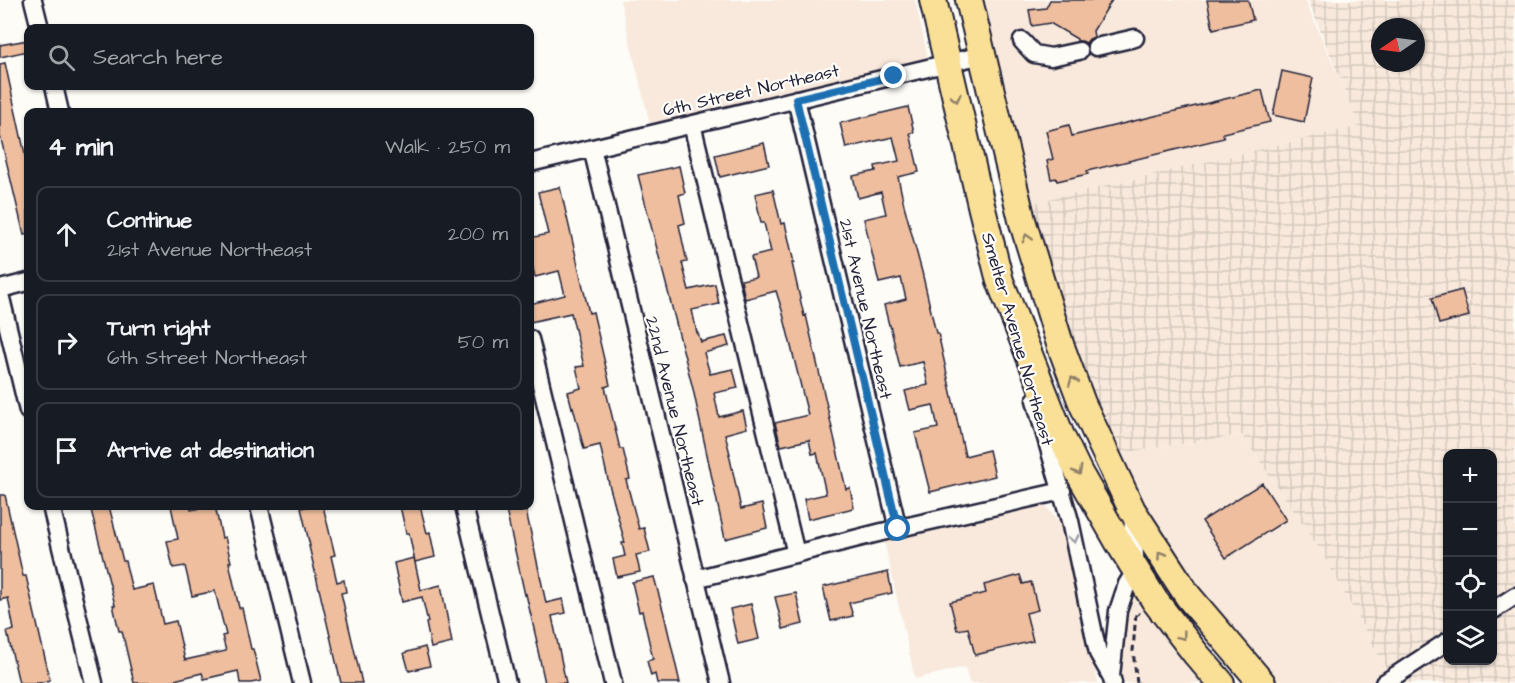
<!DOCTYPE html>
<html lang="en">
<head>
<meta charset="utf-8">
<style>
	body { margin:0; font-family:"Architects Daughter",sans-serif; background:#20242c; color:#f1f3f6 }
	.controls { position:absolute; right:18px; bottom:18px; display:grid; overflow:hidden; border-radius:12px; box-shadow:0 2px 4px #0004 }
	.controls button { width:54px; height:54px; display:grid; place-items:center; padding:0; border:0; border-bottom:2px solid #363941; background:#171b24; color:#f1f3f6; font:30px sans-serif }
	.compass { position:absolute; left:1371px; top:18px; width:54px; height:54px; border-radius:50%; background:#171b24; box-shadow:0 2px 4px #0004; rotate:257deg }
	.stop { position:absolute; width:18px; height:18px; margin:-14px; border:4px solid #1f6fb2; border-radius:50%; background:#fff }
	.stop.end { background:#1f6fb2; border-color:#fff; box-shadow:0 2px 6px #0008 }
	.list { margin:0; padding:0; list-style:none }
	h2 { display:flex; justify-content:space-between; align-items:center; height:78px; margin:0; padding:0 24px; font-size:26px }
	h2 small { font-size:20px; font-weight:400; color:#9ea1a6 }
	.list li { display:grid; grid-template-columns:39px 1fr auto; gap:18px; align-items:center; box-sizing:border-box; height:96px; margin:0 12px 12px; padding:0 12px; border:2px solid #363941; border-radius:12px }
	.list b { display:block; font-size:22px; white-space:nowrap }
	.list p { margin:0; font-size:20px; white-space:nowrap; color:#9ea1a6 }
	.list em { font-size:20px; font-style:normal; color:#9ea1a6 }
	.icon { flex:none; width:33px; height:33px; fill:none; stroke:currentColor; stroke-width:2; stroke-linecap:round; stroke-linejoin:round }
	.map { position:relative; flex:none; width:1515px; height:683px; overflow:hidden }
	.search { position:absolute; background:#171b24; box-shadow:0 2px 4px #0004; left:24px; top:24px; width:510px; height:66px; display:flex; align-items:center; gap:15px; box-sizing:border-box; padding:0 21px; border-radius:12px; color:#9ea1a6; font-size:22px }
	.panel { position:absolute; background:#171b24; box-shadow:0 2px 4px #0004; left:24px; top:108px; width:510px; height:402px; border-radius:12px }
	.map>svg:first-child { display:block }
</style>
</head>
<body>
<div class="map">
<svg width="1515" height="683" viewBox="0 0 1515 683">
	<defs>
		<pattern id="industrial-grid" width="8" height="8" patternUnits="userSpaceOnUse" patternTransform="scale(1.5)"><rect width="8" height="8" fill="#f8e9dc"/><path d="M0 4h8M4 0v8" fill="none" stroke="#d4c8be"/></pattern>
	</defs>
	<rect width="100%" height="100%" fill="#fdfcf7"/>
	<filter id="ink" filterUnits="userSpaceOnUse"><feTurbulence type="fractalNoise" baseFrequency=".0167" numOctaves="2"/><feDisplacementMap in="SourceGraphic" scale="12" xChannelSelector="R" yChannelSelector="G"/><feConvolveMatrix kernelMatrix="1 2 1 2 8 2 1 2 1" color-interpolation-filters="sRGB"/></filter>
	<g filter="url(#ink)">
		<!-- built -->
		<path fill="#f8e9dc" d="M 620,0 L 915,0 L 930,67 L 652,133 Z
			M 969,0 L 1305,0 L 1360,126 L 1019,206 Z
			M 1242,435 L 1321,551 L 1394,683 L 1263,683 L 1106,455 Z
			M 1037,497 L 1061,524 L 1098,683 L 969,683 L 965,667 L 915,679 L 882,532 Z
			M 1136,570 L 1221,683 L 1113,683 L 1118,611 Z"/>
		<!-- industrial -->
		<path fill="url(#industrial-grid)" fill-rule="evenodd" d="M 1308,0 L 1515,0 L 1515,683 L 1394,683 L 1321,551 L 1242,435 L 1106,455 L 1019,206 L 1359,126 ZM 1380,27 L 1416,27 L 1416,63 L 1380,63 ZM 1448,454 L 1492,454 L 1492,660 L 1448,660 Z"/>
		<!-- building -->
		<path fill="#eebe9e" stroke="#22223b" stroke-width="1.5" d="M 1050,0 L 1112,0 L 1093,31 L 1094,37 L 1089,39 L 1086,43 L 1082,41 L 1077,41 L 1077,39 L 1050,23 L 1032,26 L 1029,10 L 1046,8 Z
			M 1207,0 L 1248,0 L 1253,20 L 1213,29 Z
			M 28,40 L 28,51 L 0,57 L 0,45 Z
			M 5,63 L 28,168 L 28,234 L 24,235 L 0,135 L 0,64 Z
			M 1282,71 L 1313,78 L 1304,122 L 1273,115 Z
			M 1262,90 L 1270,122 L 1223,133 L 1224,138 L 1087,171 L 1088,174 L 1057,181 L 1056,178 L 1051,179 L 1047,161 L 1053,159 L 1046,131 L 1069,125 L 1072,136 Z
			M 908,107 L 914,132 L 910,133 L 919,172 L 898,177 L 904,205 L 922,272 L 936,333 L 938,333 L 965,456 L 989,450 L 995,476 L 930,492 L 915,433 L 938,428 L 933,405 L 910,410 L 905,391 L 928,385 L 923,362 L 900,367 L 890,325 L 889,325 L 884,305 L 906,299 L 901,278 L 879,283 L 864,219 L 886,214 L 881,192 L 858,198 L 853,176 L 876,171 L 875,166 L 899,161 L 893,137 L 846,148 L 840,123 Z
			M 764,143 L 769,165 L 720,177 L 715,155 Z
			M 679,166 L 685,193 L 679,195 L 685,223 L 679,225 L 687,262 L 682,263 L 689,290 L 715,284 L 719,304 L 692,310 L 697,333 L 698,333 L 701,342 L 726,336 L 729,346 L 704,353 L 710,374 L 733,369 L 738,388 L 714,393 L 719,417 L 743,411 L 747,428 L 725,434 L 730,454 L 729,454 L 741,509 L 762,504 L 767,528 L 725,539 L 693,389 L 638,175 Z
			M 560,187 L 589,313 L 593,312 L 610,385 L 605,387 L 620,449 L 623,449 L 630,479 L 626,480 L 639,529 L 644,528 L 650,552 L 636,555 L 640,572 L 617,577 L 613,559 L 625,556 L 622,543 L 625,543 L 609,484 L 600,445 L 584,449 L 573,407 L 572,408 L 568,392 L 581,388 L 576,367 L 584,366 L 571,313 L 530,322 L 530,304 L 565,295 L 559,271 L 535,277 L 530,255 L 530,238 L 548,234 L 538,192 Z
			M 773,190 L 781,224 L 785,223 L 794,263 L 792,263 L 804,316 L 806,315 L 846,489 L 850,488 L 854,508 L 808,519 L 804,499 L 826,494 L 817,453 L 812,454 L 809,440 L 781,446 L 775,423 L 808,415 L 782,310 L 776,291 L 745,299 L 741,280 L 756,277 L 751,257 L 771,252 L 764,223 L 761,223 L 755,194 Z
			M 1462,290 L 1469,316 L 1439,324 L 1432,298 Z
			M 1262,483 L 1286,520 L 1226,558 L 1202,521 Z
			M 0,495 L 5,495 L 23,576 L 26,576 L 50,680 L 39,683 L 19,683 L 7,632 L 14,630 L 8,598 L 0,600 Z
			M 90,506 L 109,506 L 123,561 L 125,561 L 132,590 L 154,585 L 163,624 L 176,621 L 185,660 L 226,651 L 222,636 L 226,635 L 215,591 L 192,596 L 185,566 L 173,568 L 167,541 L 178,539 L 171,506 L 190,506 L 191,510 L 215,506 L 222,538 L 225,537 L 231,562 L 229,562 L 239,608 L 242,608 L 251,649 L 253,649 L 261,681 L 251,683 L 240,683 L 238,671 L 204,679 L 202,673 L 163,683 L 134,683 L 122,631 L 119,631 L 113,605 L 115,605 Z
			M 310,506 L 323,506 L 335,555 L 331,556 L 337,582 L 344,580 L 346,592 L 341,593 L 362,683 L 341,683 L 309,546 L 310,546 L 301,508 Z
			M 400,506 L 420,506 L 427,533 L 430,532 L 435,557 L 415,562 L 409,533 L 406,533 Z
			M 505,506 L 525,506 L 546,603 L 563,599 L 566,613 L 552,616 L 566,683 L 545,683 L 536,642 L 537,642 L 526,594 L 525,595 Z
			M 414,558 L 421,590 L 441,585 L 452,643 L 431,648 L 426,623 L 428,622 L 422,597 L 402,602 L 394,563 Z
			M 888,572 L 892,593 L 849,603 L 853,616 L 831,621 L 823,587 Z
			M 1020,575 L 1023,584 L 1031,582 L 1038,610 L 1026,613 L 1033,641 L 975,655 L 968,628 L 957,630 L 950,602 L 986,593 L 984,585 Z
			M 654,577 L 664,614 L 680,683 L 657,683 L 655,674 L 651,676 L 647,661 L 653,659 L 642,611 L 639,612 L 632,582 Z
			M 796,593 L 803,624 L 783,629 L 775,597 Z
			M 751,604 L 759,639 L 738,644 L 730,609 Z
			M 425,647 L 430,666 L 409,671 L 404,653 Z"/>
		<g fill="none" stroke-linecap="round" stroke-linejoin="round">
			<!-- minor casing -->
			<g stroke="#22223b" stroke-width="21">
				<path id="minor" d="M 33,0 L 40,28
					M 1022,41 L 1034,54 L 1051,57 L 1079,51
					M 1096,47 L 1135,38
					M 54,86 L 60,112
					M 796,99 L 898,529
					M 692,124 L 796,554
					M 592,148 L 721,683
					M 530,163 L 982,55
					M 0,289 L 28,282
					M 0,294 L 28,411
					M 530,339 L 613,683
					M 1035,400 L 1070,521 L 1098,653 L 1111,676 L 1113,683
					M 51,506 L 94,683
					M 259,506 L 302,683
					M 464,506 L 507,683
					M 695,579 L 882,532 L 1062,491
					M 1492,611 L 1515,596
					M 1111,676 L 1118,611 L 1127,584 L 1136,570 L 1132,514
					M 1384,683 L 1448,641"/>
			</g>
			<!-- highway casing -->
			<g stroke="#22223b" stroke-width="30">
				<path id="highway" d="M 933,0 L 982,209 L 1000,281 L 1061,436 L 1079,473 L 1119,543 L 1155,601 L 1196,654 L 1221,683
					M 969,0 L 1022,220 L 1060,344 L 1082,403 L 1132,510 L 1188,596 L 1262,683"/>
			</g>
			<!-- path -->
			<path stroke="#22223b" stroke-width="3" stroke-dasharray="6 4.5" stroke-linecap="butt" d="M 1137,683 L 1133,651 L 1136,612 L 1139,614"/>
			<!-- minor -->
			<use href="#minor" stroke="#fdfcf7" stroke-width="16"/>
			<!-- highway -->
			<use href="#highway" stroke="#fadf96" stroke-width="26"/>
		</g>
		<!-- one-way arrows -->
		<defs><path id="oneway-chevron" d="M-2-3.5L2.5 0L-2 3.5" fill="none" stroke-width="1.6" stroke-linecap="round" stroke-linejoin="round" transform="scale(1.5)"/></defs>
		<g stroke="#8e8068">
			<use href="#oneway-chevron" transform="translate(956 98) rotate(77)"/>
			<use href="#oneway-chevron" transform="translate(1027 238) rotate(-106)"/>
			<use href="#oneway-chevron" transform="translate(1073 381) rotate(-111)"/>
			<use href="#oneway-chevron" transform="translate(1078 471) rotate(63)"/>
			<use href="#oneway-chevron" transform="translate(1161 555) rotate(-123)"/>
			<use href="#oneway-chevron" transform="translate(1182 636) rotate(52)"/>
		</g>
		<use stroke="#9a9aa2" href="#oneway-chevron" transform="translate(1074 539) rotate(78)"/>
	</g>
	<g fill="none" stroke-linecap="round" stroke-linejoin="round" filter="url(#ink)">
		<!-- route -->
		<path stroke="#1f6fb2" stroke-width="8" d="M 894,76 L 796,99 L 898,529"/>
	</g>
	<g text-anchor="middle" stroke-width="4.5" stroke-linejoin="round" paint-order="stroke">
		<!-- street labels -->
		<g font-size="18" fill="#22223b" stroke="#fdfcf7">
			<text transform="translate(751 90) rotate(-13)" y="6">6th Street Northeast</text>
			<text transform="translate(866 309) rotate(77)" y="6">21st Avenue Northeast</text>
			<text transform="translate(1018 339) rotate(74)" y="6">Smelter Avenue Northeast</text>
			<text transform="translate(675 411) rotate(76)" y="6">22nd Avenue Northeast</text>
		</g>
	</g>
</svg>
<div class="controls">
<button>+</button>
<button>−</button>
<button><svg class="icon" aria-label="locate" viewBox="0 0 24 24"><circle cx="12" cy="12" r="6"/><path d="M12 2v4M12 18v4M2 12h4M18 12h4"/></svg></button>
<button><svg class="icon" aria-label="layers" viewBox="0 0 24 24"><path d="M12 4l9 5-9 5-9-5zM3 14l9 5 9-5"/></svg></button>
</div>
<svg class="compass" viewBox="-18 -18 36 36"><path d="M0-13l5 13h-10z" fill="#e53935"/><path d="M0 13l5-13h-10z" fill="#9ea1a6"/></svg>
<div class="stop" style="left:898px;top:529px"></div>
<div class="stop end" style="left:894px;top:76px"></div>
<div class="search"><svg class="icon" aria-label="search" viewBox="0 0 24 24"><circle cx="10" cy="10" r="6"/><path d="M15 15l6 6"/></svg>Search here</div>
<section class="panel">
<h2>4 min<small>Walk · 250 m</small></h2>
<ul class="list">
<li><svg class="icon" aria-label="ahead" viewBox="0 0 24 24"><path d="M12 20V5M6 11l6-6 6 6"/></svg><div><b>Continue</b><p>21st Avenue Northeast</p></div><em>200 m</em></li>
<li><svg class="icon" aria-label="right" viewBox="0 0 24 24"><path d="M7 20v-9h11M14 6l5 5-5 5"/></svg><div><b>Turn right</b><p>6th Street Northeast</p></div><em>50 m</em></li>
<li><svg class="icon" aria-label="arrive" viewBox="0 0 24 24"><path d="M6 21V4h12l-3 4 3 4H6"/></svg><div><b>Arrive at destination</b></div></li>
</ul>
</section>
</div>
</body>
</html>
